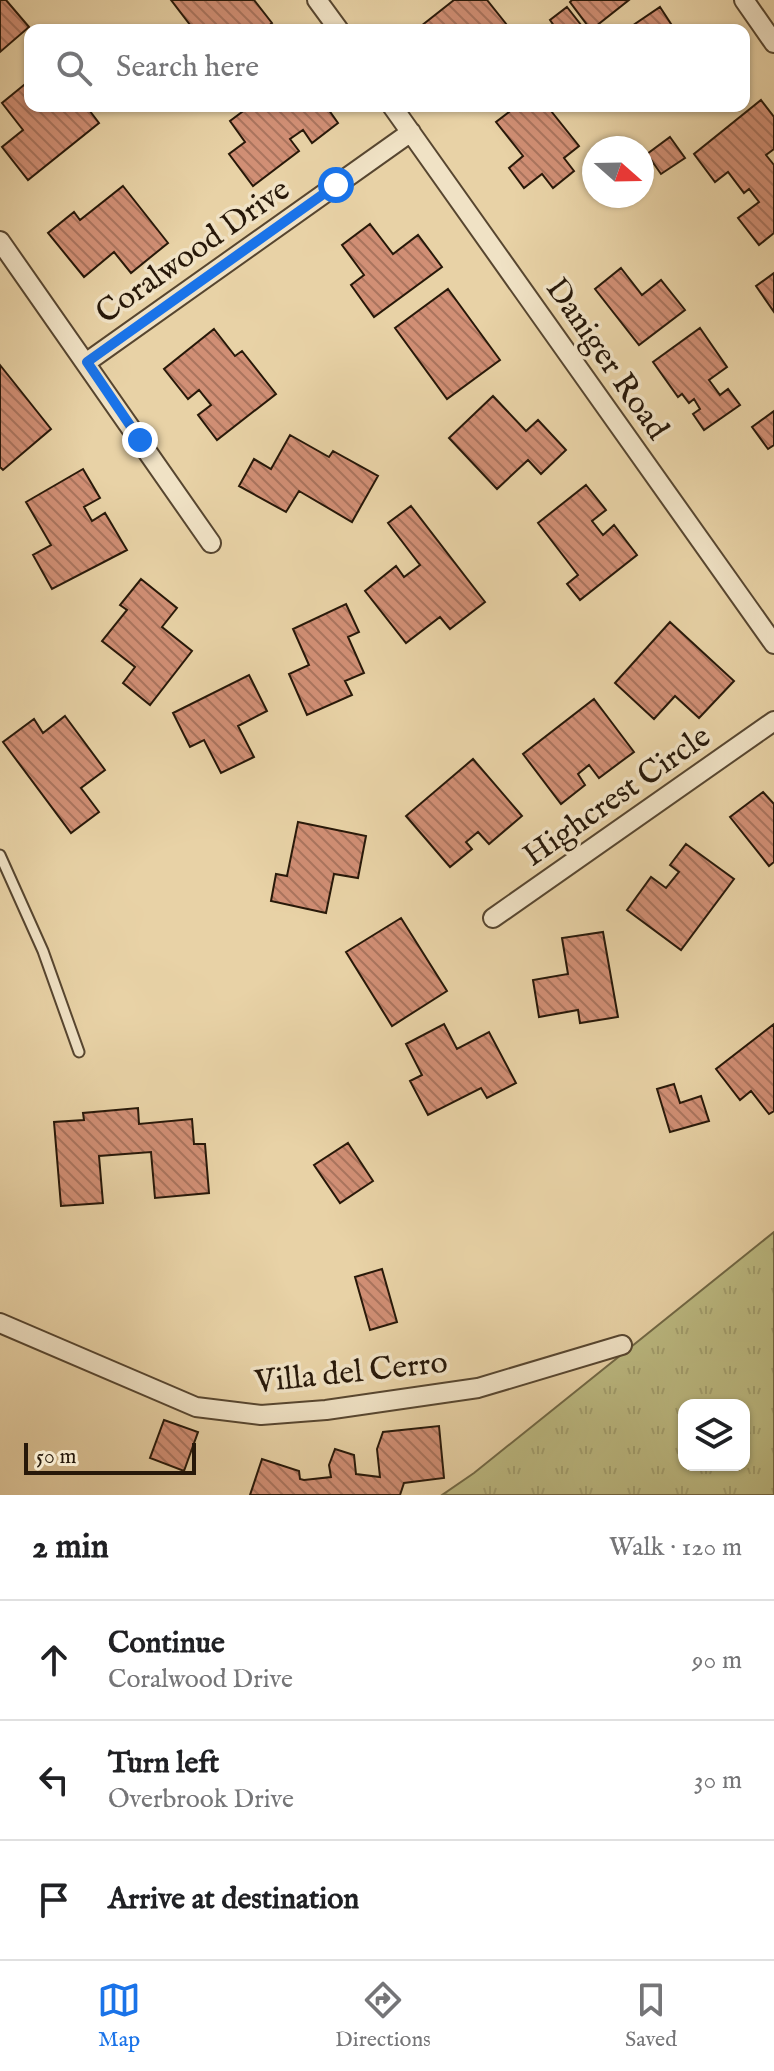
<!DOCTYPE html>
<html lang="en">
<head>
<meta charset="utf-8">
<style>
	body { margin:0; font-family:"IM FELL English",serif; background:#f2f2f2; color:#202124 }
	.controls { position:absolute; right:24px; bottom:24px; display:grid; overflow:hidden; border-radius:16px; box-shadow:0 2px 6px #0004 }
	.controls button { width:72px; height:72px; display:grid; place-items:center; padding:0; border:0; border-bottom:2px solid #e0e0e0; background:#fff; color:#202124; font:40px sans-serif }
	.compass { position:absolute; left:582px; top:136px; width:72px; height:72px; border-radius:50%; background:#fff; box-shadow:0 2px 6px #0004; rotate:110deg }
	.scale { position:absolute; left:24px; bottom:20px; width:172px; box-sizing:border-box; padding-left:8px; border:4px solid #271809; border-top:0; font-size:22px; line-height:28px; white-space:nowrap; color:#271809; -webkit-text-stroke:6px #f0e2c5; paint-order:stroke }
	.stop { position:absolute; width:24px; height:24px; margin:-18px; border:6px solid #1a73e8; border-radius:50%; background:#fff }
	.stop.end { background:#1a73e8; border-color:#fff; box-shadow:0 2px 8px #0008 }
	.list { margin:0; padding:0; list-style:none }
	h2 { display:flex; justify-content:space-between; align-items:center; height:104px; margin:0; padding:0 32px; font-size:34px }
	h2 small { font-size:26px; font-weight:400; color:#757577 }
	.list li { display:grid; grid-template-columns:52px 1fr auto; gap:24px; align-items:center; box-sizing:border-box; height:120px; padding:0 32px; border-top:2px solid #e0e0e0 }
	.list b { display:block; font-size:30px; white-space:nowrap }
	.list p { margin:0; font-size:26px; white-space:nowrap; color:#757577 }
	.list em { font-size:26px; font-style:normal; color:#757577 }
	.icon { flex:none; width:44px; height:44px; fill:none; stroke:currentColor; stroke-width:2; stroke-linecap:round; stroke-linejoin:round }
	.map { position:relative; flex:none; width:774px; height:1495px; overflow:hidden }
	.search { position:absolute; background:#fff; box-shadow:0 2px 6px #0004; left:24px; right:24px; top:24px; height:88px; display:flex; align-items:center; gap:20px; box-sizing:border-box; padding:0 28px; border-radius:16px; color:#757577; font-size:30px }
	.sheet { height:464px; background:#fff }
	nav { display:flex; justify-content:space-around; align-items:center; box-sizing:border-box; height:112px; border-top:2px solid #e0e0e0; background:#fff; font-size:22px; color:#757577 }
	nav a { display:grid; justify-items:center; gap:4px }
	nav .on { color:#1a73e8 }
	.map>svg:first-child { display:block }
</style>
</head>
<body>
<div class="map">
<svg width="774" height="1495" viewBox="0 0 774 1495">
	<defs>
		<pattern id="grass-tufts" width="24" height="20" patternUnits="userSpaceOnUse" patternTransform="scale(2)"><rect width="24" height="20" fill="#bcba82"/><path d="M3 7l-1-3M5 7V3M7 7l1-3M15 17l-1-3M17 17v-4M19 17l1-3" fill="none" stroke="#a29f6f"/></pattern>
		<pattern id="building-back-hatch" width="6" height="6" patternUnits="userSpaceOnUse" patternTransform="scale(2)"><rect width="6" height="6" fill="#d18f75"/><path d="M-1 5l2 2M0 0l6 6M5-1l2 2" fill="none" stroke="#aa745e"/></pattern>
	</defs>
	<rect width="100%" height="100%" fill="#e8d2a6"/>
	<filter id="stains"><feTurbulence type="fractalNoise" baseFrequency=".0025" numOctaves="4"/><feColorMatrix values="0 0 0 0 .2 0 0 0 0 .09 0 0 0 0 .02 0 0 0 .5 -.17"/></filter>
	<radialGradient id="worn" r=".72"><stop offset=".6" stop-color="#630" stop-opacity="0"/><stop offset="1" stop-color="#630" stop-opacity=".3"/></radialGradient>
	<!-- grass -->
	<path fill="url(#grass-tufts)" stroke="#726946" stroke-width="2" fill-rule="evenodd" d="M 774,1232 L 774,1495 L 442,1495 L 474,1473 ZM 684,1405 L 744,1405 L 744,1465 L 684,1465 Z"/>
	<!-- building -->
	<path fill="url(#building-back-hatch)" stroke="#271809" stroke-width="2" d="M 0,0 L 6,0 L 29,27 L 0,52 Z
		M 171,0 L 254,0 L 272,23 L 264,30 L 194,30 Z
		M 454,0 L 487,0 L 511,30 L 416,30 Z
		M 572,0 L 629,0 L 591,30 L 570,2 Z
		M 567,7 L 585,30 L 557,30 L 550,20 Z
		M 660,7 L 675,30 L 626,30 Z
		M 30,80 L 30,106 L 86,106 L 99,123 L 28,180 L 2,147 L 23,130 L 2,103 Z
		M 761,100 L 774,117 L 774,149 L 766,155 L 774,165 L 774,233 L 759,245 L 738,218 L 759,202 L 749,189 L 744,193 L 728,172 L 715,182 L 694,154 Z
		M 250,106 L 326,106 L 338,123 L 312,143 L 303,130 L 290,139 L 299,151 L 253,186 L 229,154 L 245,142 L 230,121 Z
		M 517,106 L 547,106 L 579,146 L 564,158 L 574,171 L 553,188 L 542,174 L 524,188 L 509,168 L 523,156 L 496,122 Z
		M 670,137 L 685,158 L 661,174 L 647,154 Z
		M 123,186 L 168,243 L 131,273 L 114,252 L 84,277 L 48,233 L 74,212 L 80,220 Z
		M 370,224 L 393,254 L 418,235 L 442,267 L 374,317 L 351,285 L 364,275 L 342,245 Z
		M 621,268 L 642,295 L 661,280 L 685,310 L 639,345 L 595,289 Z
		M 774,273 L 774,312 L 756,286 Z
		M 448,289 L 500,360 L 447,399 L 395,328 Z
		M 700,328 L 727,367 L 709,380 L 720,395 L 728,389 L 740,405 L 704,430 L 693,414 L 700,409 L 694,399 L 689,403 L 682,394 L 678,397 L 653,362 Z
		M 214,329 L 235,356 L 242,351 L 276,394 L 217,440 L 198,415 L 211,405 L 199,390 L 188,399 L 164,369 Z
		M 0,365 L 51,429 L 3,470 L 0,467 Z
		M 493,396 L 526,431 L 538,420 L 566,450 L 541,474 L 528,460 L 497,489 L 449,438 Z
		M 774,411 L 774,445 L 768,449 L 752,427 Z
		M 290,435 L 329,457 L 333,451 L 378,476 L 352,522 L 299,491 L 286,512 L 239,486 L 254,459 L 271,469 Z
		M 83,469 L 100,498 L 84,507 L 92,521 L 105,513 L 127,550 L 52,589 L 33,555 L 51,545 L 26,502 Z
		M 586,485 L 606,510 L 592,521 L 603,535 L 614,525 L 637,555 L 580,600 L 567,584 L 578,575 L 538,523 Z
		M 411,506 L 485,602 L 450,629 L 440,617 L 406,643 L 365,591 L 396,566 L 404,577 L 420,565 L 388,523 Z
		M 141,579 L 177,608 L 162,627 L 192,651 L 150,705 L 123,683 L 135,667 L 102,641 L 127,610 L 120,605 Z
		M 346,604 L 359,632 L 348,637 L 364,673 L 345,681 L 352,695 L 307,715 L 289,674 L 309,665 L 293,629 Z
		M 670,622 L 734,681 L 699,718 L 675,696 L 654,719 L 615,683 Z
		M 249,675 L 267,711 L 238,726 L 254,757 L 221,773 L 204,740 L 190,747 L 173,713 Z
		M 594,699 L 634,752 L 599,778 L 589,765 L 578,774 L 585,785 L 561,804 L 523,754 Z
		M 65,716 L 105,770 L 81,788 L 99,812 L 71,833 L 3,742 L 34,719 L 43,733 Z
		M 473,759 L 522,816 L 489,844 L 478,832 L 466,842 L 472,849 L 450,867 L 406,816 Z
		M 763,792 L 774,804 L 774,862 L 769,866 L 730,817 Z
		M 298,822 L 366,836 L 358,878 L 334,874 L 326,913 L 271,901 L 276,874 L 287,876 Z
		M 686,844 L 734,879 L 681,950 L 627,910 L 651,877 L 666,888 L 679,872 L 670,865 Z
		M 401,918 L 447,991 L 392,1026 L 346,952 Z
		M 603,932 L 618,1017 L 580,1023 L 578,1010 L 539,1017 L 533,980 L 568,974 L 562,938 Z
		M 444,1024 L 457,1049 L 489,1032 L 516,1083 L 487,1098 L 481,1088 L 428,1115 L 410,1081 L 422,1075 L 406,1044 Z
		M 774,1024 L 774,1111 L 769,1114 L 751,1091 L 740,1100 L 716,1069 Z
		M 674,1084 L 680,1103 L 701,1096 L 709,1121 L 670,1132 L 657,1089 Z
		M 138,1108 L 139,1124 L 192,1119 L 194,1144 L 205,1144 L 209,1193 L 155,1198 L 151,1152 L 99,1156 L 103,1203 L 61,1206 L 54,1122 L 84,1120 L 83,1113 Z
		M 348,1143 L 373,1181 L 340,1203 L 314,1165 Z
		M 382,1269 L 397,1322 L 370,1330 L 355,1277 Z
		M 164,1420 L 198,1432 L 184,1471 L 150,1458 Z
		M 439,1426 L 444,1478 L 404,1483 L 400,1495 L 250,1495 L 262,1459 L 299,1471 L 300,1479 L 304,1480 L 331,1477 L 329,1465 L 335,1449 L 354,1455 L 356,1474 L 380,1477 L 377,1449 L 383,1432 Z"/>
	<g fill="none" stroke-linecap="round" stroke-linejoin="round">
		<!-- lane casing -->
		<g stroke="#574630" stroke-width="13">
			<path id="lane" d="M 0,855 L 43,951 L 79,1052"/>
		</g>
		<!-- street casing -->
		<g stroke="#574630" stroke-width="22">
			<path id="street" d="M 317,0 L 339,30
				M 744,0 L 774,43
				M 392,106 L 774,644
				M 0,241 L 211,543
				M 87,362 L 411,132
				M 493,918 L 774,721
				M 0,1323 L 196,1407 L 261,1415 L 326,1410 L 478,1388 L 622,1345"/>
		</g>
		<!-- lane -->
		<use href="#lane" stroke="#f0e2c5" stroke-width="9"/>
		<!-- street -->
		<use href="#street" stroke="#f0e2c5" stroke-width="18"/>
	</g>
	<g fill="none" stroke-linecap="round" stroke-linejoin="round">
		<!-- route -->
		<path stroke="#1a73e8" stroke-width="10" d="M 140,440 L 87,362 L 336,185"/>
	</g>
	<g text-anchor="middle" stroke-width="7" stroke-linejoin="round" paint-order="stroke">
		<!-- street labels -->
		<g font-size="32" fill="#271809" stroke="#f0e2c5">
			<text transform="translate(192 250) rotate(-35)" y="11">Coralwood Drive</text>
			<text transform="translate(608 358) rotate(55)" y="11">Daniger Road</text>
			<text transform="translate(616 795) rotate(-35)" y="11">Highcrest Circle</text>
			<text transform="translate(351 1371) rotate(-6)" y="11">Villa del Cerro</text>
		</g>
	</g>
	<rect width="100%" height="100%" filter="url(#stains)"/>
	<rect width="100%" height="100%" fill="url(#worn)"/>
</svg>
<div class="controls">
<button><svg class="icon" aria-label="layers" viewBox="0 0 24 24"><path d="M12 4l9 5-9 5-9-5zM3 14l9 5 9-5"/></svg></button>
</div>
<svg class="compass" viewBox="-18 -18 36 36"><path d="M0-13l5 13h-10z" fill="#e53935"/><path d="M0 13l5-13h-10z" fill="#757577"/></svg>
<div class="scale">50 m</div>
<div class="stop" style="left:336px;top:185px"></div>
<div class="stop end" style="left:140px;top:440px"></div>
<div class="search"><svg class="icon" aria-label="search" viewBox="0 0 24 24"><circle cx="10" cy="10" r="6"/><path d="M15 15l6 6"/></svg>Search here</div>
</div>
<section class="sheet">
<h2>2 min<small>Walk · 120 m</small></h2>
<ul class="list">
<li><svg class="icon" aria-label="ahead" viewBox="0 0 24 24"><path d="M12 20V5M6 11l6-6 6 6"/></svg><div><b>Continue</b><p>Coralwood Drive</p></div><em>90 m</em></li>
<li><svg class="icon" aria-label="left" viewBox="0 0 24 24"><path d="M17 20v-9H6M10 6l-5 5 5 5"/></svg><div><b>Turn left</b><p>Overbrook Drive</p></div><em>30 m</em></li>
<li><svg class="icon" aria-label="arrive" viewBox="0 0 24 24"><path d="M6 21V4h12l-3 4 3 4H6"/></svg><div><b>Arrive at destination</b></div></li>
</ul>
</section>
<nav>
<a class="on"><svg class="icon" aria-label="map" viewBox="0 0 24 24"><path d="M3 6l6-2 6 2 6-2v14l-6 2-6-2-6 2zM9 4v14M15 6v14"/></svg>Map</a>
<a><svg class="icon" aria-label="directions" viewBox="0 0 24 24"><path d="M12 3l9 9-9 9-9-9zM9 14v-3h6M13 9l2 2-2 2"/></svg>Directions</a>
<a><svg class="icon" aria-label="saved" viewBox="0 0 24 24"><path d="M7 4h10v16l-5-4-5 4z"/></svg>Saved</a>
</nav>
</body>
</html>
